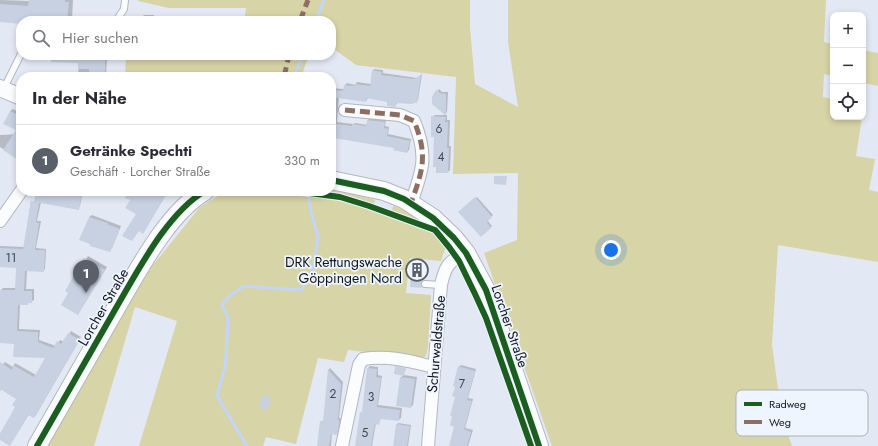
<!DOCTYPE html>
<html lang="de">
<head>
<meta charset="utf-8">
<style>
	body { margin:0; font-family:Jost,sans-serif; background:#f7f7f7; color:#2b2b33 }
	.controls { position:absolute; right:12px; top:12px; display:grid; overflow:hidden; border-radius:8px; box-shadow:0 2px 6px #0003 }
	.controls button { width:36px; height:36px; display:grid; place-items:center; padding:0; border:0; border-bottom:1px solid #e1e1e2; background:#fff; color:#2b2b33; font:20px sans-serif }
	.you { position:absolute; left:611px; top:250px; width:14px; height:14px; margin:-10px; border:3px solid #fff; border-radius:50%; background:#1a73e8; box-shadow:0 0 0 6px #1a73e833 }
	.badge { display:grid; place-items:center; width:26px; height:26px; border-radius:50%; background:#5a6069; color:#fff; font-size:13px; font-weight:700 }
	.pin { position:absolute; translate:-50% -33px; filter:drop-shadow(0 1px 2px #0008) }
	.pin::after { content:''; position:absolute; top:21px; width:14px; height:12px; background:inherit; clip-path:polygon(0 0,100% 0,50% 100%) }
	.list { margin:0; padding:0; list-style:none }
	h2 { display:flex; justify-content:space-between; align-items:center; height:52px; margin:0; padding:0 16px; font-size:17px }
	h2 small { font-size:13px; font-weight:400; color:#7c7c81 }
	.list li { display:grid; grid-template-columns:26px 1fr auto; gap:12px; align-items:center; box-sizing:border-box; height:72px; padding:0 16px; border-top:1px solid #e1e1e2 }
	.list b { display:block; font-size:15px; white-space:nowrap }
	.list p { margin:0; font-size:13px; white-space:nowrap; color:#7c7c81 }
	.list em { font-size:13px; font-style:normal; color:#7c7c81 }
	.icon { flex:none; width:22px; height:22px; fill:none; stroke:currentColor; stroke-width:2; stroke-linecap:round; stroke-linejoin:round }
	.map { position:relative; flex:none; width:878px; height:446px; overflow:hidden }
	.search { position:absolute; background:#fff; box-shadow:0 2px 6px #0003; left:16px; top:16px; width:320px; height:44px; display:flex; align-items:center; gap:10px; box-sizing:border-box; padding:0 14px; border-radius:16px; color:#7c7c81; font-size:15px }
	.panel { position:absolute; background:#fff; box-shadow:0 2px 6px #0003; left:16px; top:72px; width:320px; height:124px; border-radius:16px }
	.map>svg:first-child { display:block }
</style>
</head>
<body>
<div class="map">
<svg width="878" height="446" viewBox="0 0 878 446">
	<rect width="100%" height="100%" fill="#e3e9f4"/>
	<!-- green -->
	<path fill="#d7d4a7" d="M 138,0 L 470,0 L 470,28 L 475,84 L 518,107 L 508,42 L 508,0 L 826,0 L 824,42 L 833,44 L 833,76 L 824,74 L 823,97 L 833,99 L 833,117 L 862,117 L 856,156 L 875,159 L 869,190 L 878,192 L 878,262 L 778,245 L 772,345 L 782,418 L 792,446 L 552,446 L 484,253 L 517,240 L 518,173 L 453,174 L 456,77 L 356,65 L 331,47 L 331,21 L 244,21 L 246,8 L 169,8 L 138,1 Z
		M 863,50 L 878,53 L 878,86 L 863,83 Z
		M 126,55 L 309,55 L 301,77 L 125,77 Z
		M 331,187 L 375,200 L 374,205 L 392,210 L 393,206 L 414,213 L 435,229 L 432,231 L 436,233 L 446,246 L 441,261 L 410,258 L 406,293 L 431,295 L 428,347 L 426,356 L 420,358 L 348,350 L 344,362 L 318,358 L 296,444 L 266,437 L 263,446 L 139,446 L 177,321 L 135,307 L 94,446 L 44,446 L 118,317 L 153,265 L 200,207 L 226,191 L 294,191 L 294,193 L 326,197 L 326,194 L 302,191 L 331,191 Z"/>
	<!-- shadow -->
	<path fill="#0003" d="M 0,0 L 30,1 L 30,0 L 73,0 L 72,21 L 21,21 L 21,28 L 18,28 L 19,22 L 0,21 Z
		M 144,15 L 154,15 L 154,21 L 142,21 L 142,17 Z
		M 66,55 L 109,55 L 107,59 L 106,75 L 109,75 L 109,77 L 78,77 L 79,62 Z
		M 374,69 L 383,70 L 383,73 L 417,78 L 422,74 L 418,100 L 416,102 L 398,102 L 395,106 L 388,101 L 368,98 L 366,101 L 339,97 L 337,122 L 353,124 L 355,123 L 368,125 L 368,120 L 370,118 L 386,120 L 385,126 L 389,127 L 388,134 L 411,139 L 409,150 L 407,152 L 395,147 L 331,136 L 331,88 L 344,89 L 345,85 L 347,83 L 355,85 L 357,82 L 371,84 L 373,71 Z
		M 439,89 L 442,92 L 448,92 L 447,112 L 445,114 L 433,98 Z
		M 13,109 L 21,113 L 21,131 L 10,111 Z
		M 435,115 L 447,115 L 447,120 L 450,120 L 449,146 L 451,146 L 450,170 L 448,172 L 435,136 L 432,117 Z
		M 21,134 L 21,160 L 0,147 L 0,135 Z
		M 39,191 L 46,192 L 46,191 L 83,191 L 80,206 L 78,208 L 41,202 L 37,221 L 41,221 L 36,248 L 46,249 L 45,269 L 43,271 L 27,270 L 26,289 L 34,289 L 34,300 L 27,304 L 20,304 L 19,329 L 40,330 L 39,340 L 56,346 L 60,340 L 64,342 L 71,331 L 81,337 L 36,415 L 34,417 L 29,414 L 12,442 L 0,438 L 0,434 L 16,407 L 18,398 L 1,388 L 0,392 L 0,368 L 5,362 L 13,367 L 15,363 L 36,375 L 46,357 L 15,343 L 0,342 L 1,290 L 3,288 L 16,288 L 17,267 L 0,266 L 0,246 L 24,247 L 31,201 L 39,204 L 39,202 L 33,200 L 35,200 L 37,193 Z
		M 129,191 L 163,191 L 167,193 L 144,231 Z
		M 477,197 L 493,215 L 487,220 L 492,226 L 481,236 L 460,212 Z
		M 92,215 L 121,226 L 112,248 L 109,251 L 89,217 Z
		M 88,256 L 107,267 L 78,314 L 69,292 L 66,291 Z
		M 461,365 L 476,369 L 468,398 L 473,399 L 465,428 L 473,430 L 468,446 L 451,446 L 456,426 L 456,386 L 459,367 Z
		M 370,366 L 378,367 L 378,375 L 382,376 L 378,405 L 402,408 L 401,418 L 399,420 L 381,418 L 379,423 L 376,423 L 372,446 L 356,446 L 361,413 L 363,411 L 368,368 Z
		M 330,368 L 343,382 L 339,418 L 341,418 L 338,432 L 336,434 L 332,433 L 331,446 L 318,446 L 321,422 L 324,420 L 329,369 Z
		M 404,375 L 417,377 L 413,405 L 411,407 L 401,377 Z
		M 398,423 L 411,425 L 408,446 L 394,446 L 397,425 Z"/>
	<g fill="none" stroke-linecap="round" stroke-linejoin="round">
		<!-- stream -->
		<path stroke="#c1d6f9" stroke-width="3" d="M 316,21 L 324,0
			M 294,77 L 303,55
			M 247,446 L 217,396 L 225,367 L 227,341 L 228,317 L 222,305 L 230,295 L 244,286 L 301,290 L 312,274 L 318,237 L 311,212 L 308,191"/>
	</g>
	<!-- building -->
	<path fill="#c7d1e1" d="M 29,0 L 65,0 L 65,2 L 69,2 L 67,21 L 21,21 L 21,24 L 0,22 L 0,4 L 28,6 Z
		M 51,55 L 105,55 L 105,77 L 89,77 L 89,69 L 78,69 L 78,63 L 51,62 Z
		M 372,70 L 382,72 L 381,75 L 414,79 L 421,75 L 417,103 L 414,103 L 412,104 L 396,103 L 396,107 L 387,106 L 387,102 L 366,98 L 366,102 L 331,97 L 331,90 L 343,91 L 344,85 L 354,86 L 354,84 L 370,86 Z
		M 436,90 L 440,93 L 446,94 L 446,116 L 432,104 L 432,97 Z
		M 10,111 L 21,116 L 21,162 L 3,150 L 16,130 L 3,124 Z
		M 431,116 L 446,117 L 445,122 L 448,122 L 447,148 L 449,148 L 448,173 L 436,173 L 436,167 L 433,167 L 434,137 L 431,137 Z
		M 367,120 L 385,122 L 384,128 L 388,129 L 387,136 L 410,141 L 407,153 L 393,150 L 394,148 L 333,138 L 335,124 L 352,126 L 352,124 L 366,126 Z
		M 494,176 L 507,176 L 506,185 L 494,184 Z
		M 45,191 L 74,191 L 82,192 L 79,210 L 35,202 L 39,203 L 36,222 L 39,223 L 35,250 L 45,250 L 44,272 L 25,271 L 24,291 L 32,291 L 32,303 L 28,303 L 28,305 L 18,305 L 17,331 L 38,332 L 38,342 L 53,348 L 57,341 L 61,344 L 68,333 L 80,340 L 34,418 L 28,415 L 10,446 L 0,440 L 0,434 L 15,407 L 12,405 L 16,399 L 0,389 L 0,362 L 12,370 L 13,365 L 34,377 L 45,358 L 13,357 L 14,344 L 0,343 L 0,290 L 15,290 L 16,268 L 0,267 L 0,248 L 23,249 L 31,201 L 34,202 L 36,192 L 44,194 Z
		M 128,191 L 160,191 L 166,195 L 143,234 L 139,231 L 132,241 L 122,236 L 136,214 L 125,208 L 130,200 L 125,198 Z
		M 475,197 L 492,217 L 487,222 L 491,228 L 481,237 L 458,212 Z
		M 89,217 L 108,223 L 107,224 L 120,229 L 110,252 L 90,246 L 90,244 L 79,240 Z
		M 84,258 L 105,270 L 78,315 L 61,305 L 68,293 L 65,291 Z
		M 412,259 L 423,260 L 421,288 L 410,287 Z
		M 395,366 L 406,368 L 404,376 L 394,374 Z
		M 458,366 L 475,371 L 467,400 L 472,401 L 464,429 L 471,432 L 467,446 L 449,446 L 454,427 L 450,425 L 452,416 L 450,416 L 455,397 L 452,396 L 455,387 L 453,386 Z
		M 367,368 L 377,369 L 376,377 L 381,378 L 377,407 L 400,410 L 399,421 L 380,419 L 379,425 L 375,424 L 371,446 L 355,446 L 360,412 L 362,412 Z
		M 328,369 L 341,384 L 338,420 L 339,420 L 339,424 L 337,435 L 331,434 L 329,446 L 317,446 L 320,421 L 323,422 Z
		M 400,377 L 415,379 L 411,408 L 396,406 Z
		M 263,395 L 271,398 L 267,410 L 259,408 Z
		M 396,424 L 410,426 L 407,446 L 393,446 Z"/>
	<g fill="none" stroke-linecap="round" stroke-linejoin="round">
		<!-- lane casing -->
		<g stroke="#b2b7c0" stroke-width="8">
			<path id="lane" d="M 116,21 L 124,9 L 125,0
				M 4,88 L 21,54
				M 425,284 L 441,285"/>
		</g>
		<!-- street casing -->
		<g stroke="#b2b7c0" stroke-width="14">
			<path id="street" d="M 345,110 L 400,115 L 414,121 C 428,155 423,170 411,203
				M 0,221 L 21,191
				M 342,446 L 359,365 L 363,359 C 389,355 409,361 434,367
				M 428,446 L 441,285 C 445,267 448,261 466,253"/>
		</g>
		<!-- secondary casing -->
		<g stroke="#b2b7c0" stroke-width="18">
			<path id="secondary" d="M 0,88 L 21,97"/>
		</g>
		<!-- primary casing -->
		<g stroke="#b2b7c0" stroke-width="20">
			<path id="primary" d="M 331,180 L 384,191 L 404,199 L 433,218 L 454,238 L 466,253 L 486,290 L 539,446
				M 37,446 C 65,398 92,349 120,301 C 141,265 169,212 205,191"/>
		</g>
		<!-- lane -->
		<use href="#lane" stroke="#fbfcfd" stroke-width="6"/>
		<!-- street -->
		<use href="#street" stroke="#fbfcfd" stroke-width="12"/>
		<!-- secondary -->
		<use href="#secondary" stroke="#fbfcfd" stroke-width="16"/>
		<!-- primary -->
		<use href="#primary" stroke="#fbfcfd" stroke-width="18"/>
		<!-- quiet -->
		<path stroke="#8d6e63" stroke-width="5" stroke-dasharray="10 5" stroke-linecap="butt" d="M 300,21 L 308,0
			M 284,77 L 289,55
			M 345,110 L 400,115 L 414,121 C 428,155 423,170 411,203"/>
		<!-- cycleway casing -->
		<g stroke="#eef5ff" stroke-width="8">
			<path id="cycleway" d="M 331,180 L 384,191 L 404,199 L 433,218 L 454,238 L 466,253 L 486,290 L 539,446
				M 294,191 L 340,197 L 369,206 L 435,230 L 449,247 L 459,261 L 475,294 L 486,318 L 531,446
				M 37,446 C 65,398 92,349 120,301 C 141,265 169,212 205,191"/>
		</g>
		<!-- cycleway -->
		<use href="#cycleway" stroke="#1b5e20" stroke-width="6"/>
	</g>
	<!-- icons -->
	<defs>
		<g id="building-ring" transform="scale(1.15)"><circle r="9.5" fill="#eef5ff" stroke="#5a6069" stroke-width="1.5"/><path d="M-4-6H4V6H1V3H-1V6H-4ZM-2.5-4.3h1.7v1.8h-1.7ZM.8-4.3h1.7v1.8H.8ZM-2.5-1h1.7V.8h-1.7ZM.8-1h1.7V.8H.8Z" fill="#5a6069"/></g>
	</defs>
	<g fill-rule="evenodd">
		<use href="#building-ring" x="417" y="270"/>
	</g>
	<g text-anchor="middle" stroke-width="3.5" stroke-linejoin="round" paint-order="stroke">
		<!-- number labels -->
		<g font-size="12" fill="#3f4650">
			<text x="439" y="133">6</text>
			<text x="441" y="161">4</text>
			<text x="11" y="262">11</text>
			<text x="462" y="388">7</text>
			<text x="333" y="398">2</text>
			<text x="371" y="401">3</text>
			<text x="365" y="437">5</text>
		</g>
		<!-- poi labels -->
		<g font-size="14" fill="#10161e" stroke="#eef5ff" text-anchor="end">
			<text x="402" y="267">DRK Rettungswache<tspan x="402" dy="16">Göppingen Nord</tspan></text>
		</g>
		<!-- street labels -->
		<g font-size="14" fill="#10161e" stroke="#eef5ff">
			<text transform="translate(103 307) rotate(-60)" y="5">Lorcher Straße</text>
			<text transform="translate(510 326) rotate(71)" y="5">Lorcher Straße</text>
			<text transform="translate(436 344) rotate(-85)" y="5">Schurwaldstraße</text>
		</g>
	</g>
	<!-- legend -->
	<rect x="736" y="390" width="132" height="46" rx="6" fill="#eef5ff" stroke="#abb2bc" stroke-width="1"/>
	<rect x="744" y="402" width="18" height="4" fill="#1b5e20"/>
	<rect x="744" y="420" width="18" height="4" fill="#8d6e63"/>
	<g font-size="11" fill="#10161e">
		<text x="769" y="408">Radweg</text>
		<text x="769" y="426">Weg</text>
	</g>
</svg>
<div class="controls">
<button>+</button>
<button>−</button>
<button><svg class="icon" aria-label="locate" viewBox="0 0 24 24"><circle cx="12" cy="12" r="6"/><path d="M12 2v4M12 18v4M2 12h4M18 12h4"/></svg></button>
</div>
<div class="you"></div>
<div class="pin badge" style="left:86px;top:293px">1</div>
<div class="search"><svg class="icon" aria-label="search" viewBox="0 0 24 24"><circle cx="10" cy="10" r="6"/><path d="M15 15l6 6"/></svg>Hier suchen</div>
<section class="panel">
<h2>In der Nähe<small></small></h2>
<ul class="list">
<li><span class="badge">1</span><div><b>Getränke Spechti</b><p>Geschäft · Lorcher Straße</p></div><em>330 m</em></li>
</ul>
</section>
</div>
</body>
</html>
